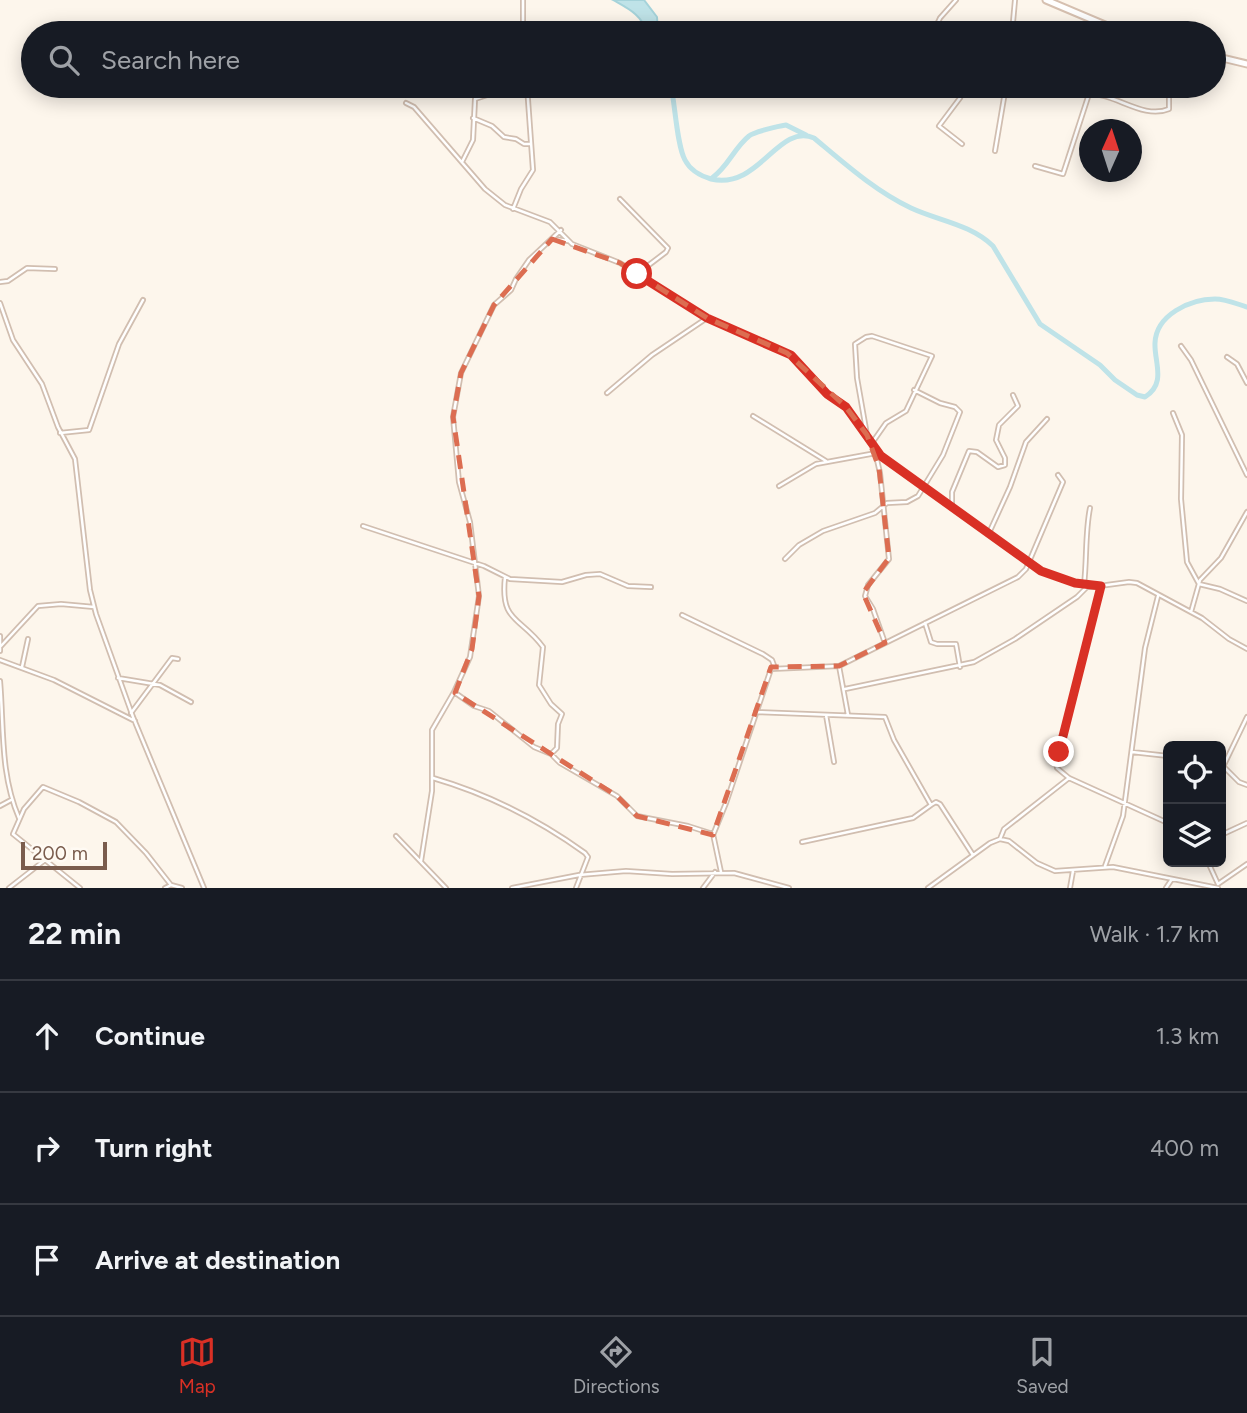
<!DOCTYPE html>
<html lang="en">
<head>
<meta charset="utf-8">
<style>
	body { margin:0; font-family:Figtree,sans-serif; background:#20242c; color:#f1f3f6 }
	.controls { position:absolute; right:21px; bottom:21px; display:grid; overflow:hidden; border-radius:10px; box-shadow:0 4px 18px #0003 }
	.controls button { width:63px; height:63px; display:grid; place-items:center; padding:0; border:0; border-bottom:2px solid #363941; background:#171b24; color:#f1f3f6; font:35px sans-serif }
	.compass { position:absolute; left:1079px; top:119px; width:63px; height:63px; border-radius:50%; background:#171b24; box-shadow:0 4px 18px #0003; rotate:3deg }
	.scale { position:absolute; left:21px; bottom:18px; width:86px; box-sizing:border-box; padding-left:7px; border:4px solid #7a5c4d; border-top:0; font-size:19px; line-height:24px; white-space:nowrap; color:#7a5c4d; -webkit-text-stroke:5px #fffaf3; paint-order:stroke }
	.stop { position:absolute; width:21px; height:21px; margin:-16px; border:5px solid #d93025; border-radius:50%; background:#fff }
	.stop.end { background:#d93025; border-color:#fff; box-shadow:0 2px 7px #0008 }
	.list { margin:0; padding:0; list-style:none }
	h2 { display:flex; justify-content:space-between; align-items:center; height:91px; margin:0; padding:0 28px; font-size:30px }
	h2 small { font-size:23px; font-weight:400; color:#9ea1a6 }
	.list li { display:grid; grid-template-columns:46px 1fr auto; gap:21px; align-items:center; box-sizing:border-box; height:112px; padding:0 28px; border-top:2px solid #363941 }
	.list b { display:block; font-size:26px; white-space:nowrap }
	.list em { font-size:23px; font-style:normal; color:#9ea1a6 }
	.icon { flex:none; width:38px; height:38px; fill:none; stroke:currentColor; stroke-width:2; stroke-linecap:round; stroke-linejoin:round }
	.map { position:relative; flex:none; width:1247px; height:888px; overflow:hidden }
	.search { position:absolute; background:#171b24; box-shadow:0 4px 18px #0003; left:21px; right:21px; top:21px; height:77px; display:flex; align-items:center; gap:18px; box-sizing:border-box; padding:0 24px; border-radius:38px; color:#9ea1a6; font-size:26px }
	.sheet { height:427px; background:#171b24 }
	nav { display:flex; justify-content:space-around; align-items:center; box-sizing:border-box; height:98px; border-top:2px solid #363941; background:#171b24; font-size:19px; color:#9ea1a6 }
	nav a { display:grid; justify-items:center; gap:4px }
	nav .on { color:#d93025 }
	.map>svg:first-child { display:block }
</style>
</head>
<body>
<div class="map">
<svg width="1247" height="888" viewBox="0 0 1247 888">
	<rect width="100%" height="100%" fill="#fdf6ec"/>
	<!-- water -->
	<path fill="#bfe3e8" stroke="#a5d3da" stroke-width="2" d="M 613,0 L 644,0 L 657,17 L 658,33 L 647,33 C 642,15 629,9 613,0 Z"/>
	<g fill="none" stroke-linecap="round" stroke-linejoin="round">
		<!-- river -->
		<path stroke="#bfe3e8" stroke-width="5" d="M 671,86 C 675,104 677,146 685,160 C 690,170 701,176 711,179 C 760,190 777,123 814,138 C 844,163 875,191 911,208 C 939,221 970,224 993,246 L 1040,324 L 1100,365 L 1115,380 L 1137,395 L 1145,397 C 1167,383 1154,362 1155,343 C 1156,315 1190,299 1215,299 C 1226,299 1237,304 1247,307
			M 712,178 C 728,167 734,148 749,136 C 753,132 779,126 786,125 L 806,135"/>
		<!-- street casing -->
		<g stroke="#d1beb0" stroke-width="6">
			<path id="street" d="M 523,33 L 523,0
				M 933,33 L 940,18 L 956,0
				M 1012,33 L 1015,0
				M 1014,86 L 1031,93 L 1089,94
				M 406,103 L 414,107 L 485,189 L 505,205 L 550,222 L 572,244 L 620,263 L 707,318 L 791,355 L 824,391 L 846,407 L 877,453 L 1041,571 L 1056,577 L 1092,587 L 1129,582 L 1137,583 L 1202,618 L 1229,639 L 1247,649
				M 473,118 L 492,126 L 504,137 L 516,139 L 524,144 L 531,144
				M 962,144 L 939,126 L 960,98 L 965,86
				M 995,151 L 1006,86
				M 462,162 L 473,140 L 475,99 L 503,90 L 526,86
				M 1035,166 L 1063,174 L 1089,94 C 1115,93 1143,120 1169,109 L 1169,86
				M 620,199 L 668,248 L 666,252 L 637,274
				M 513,209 L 521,189 L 533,170 L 527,86
				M 555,239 L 568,241
				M 0,282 L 8,281 L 27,268 L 55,269
				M 0,303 L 13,340 L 42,384 L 58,427 L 75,459 L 90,590 L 96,614 L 133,717 L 204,888
				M 1181,346 L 1191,360 L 1247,475
				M 1227,357 L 1237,364 L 1247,383
				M 607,393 L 652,355 L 707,318
				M 1173,413 L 1182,435 L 1181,499 L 1187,562 L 1199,584 L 1220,589 L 1247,601
				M 753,416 L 826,461
				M 60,433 L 89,430 L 119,344 L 143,300
				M 867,435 L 857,378 L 855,344 L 866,337 L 872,336 L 932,356 L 906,411 L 886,423 L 872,443
				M 875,451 L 880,473 L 889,559 L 868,585 L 865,596 L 873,609 L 885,643
				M 779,486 L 816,464 L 876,453
				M 952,506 L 952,492 L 969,451 L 977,452 L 998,467 L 1005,465 L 1005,458 L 996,440 L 999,425 L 1018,406 L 1013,395
				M 363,526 L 484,566 L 510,579 L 562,582 L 586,575 L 600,574 L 628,586 L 651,587
				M 989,533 L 1010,487 L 1026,442 L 1047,419
				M 785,559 L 799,545 L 823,531 L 875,513 L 887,503 L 907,502 L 918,496 L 943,455 L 960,412 L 955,407 L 940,403 L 914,390
				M 505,577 C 500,623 520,616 543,647 L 539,685 L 551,704 L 562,714 L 558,724 L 557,748 L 551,754
				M 1084,585 C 1087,559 1085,533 1090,508
				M 1101,587 L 1056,761 L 1057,768 L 1069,778 L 1168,823
				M 1191,612 L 1200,580 L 1221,558 L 1247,512
				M 682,615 L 763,654 L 772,660 L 775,668
				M 925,623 L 931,642 L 937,644 L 956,644 L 960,667
				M 0,636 L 0,651
				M 1,646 L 38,606 L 61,604 L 94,607
				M 0,660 L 54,680 L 135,721
				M 839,666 L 848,715
				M 22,667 L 28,639
				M 118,678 L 160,685 L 191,702
				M 0,681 C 4,728 0,774 19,818
				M 845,689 L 974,662 L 1015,639 L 1077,597 L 1088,586
				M 454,692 L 474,706 L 489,711 L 534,747 L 551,754 L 560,763 L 617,796 L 637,816 L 688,826 L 713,834 L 721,872
				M 756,712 L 885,717 L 894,740 L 931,805 L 936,802 L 940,804 L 973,855
				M 131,713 L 172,658 L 178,659
				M 826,715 L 834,762
				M 1132,752 L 1168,756
				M 1223,766 L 1239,782 L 1247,785
				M 1221,771 L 1247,717
				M 433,778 C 488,794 539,820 585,853 L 588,857 L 576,888
				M 0,806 L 11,800
				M 713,835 L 726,803 L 771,669 L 839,666 L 1018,577 L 1026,569 L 1063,482 L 1058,475
				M 1221,835 L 1247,823
				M 396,836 L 446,888
				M 1000,839 L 1004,829 L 1069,778
				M 802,842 L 913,818 L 931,805
				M 421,861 L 432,791 L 432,730 L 454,692 L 470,657 L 479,596 L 470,522 L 459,482 L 453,417 L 461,373 L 494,305 L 511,290 L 516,279 L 529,260 L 561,230
				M 1208,862 L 1218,884
				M 1105,866 L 1123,816 L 1145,648 L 1158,596
				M 1218,884 L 1247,864
				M 9,888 L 45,860
				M 80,888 L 13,834 L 24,809 L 43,787 L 79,802 L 116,822 L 146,853 L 171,885
				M 165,888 L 171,885 L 182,888
				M 512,888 L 579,875 L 626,871 L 672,874 L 734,873 L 789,888
				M 703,888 L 715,872
				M 928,888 L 990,843 L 1000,839 L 1009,841 L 1037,863 L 1055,871 L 1113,867 L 1218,888
				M 1070,888 L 1073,871
				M 1166,888 L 1172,879"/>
		</g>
		<!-- secondary casing -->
		<g stroke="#d6c0b0" stroke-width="9">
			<path id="secondary" d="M 1046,0 L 1124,33
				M 1214,56 L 1247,64"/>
		</g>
		<!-- street -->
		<use href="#street" stroke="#fff" stroke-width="2.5"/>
		<!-- secondary -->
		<use href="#secondary" stroke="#fff" stroke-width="5"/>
	</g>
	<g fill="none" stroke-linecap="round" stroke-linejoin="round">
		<!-- route -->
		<path stroke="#d93025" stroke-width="9" d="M 637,274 L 707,318 L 791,355 L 827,394 L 846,407 L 881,456 L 1041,571 L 1075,583 L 1101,586 L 1059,752"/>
	</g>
	<!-- marked area -->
	<path fill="none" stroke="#dc6d51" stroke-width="5" stroke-dasharray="14 9" stroke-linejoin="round" d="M 552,239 L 620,263 L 707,318 L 787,353 L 846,407 L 867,435 L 879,468 L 889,558 L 863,593 L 885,643 L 839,666 L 771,667 L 713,835 L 637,816 L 617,796 L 455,693 L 472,649 L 479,596 L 453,417 L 461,373 L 494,305 Z"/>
</svg>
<div class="controls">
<button><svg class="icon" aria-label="locate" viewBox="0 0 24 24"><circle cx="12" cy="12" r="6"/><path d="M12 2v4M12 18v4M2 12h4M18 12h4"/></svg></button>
<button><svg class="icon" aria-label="layers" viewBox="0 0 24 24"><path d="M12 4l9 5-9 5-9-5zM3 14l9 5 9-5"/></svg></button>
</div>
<svg class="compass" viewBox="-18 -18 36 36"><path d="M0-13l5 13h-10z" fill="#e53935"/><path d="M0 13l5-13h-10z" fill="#9ea1a6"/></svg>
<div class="scale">200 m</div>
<div class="stop" style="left:637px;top:274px"></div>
<div class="stop end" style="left:1059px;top:752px"></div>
<div class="search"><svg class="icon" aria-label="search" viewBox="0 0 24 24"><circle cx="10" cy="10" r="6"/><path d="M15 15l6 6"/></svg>Search here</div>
</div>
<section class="sheet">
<h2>22 min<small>Walk · 1.7 km</small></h2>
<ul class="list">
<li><svg class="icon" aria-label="ahead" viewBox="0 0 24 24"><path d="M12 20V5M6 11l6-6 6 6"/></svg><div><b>Continue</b></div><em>1.3 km</em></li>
<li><svg class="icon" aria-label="right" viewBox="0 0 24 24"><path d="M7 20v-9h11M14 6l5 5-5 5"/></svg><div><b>Turn right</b></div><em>400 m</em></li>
<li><svg class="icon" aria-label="arrive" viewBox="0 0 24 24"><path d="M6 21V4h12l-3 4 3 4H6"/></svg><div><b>Arrive at destination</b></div></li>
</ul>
</section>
<nav>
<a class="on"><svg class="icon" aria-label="map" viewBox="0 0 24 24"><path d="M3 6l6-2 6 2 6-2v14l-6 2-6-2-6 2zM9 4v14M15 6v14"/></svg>Map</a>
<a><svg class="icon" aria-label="directions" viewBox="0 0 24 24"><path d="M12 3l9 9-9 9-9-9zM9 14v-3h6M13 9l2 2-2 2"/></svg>Directions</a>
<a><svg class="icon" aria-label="saved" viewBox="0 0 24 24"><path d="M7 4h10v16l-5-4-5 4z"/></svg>Saved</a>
</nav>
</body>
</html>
